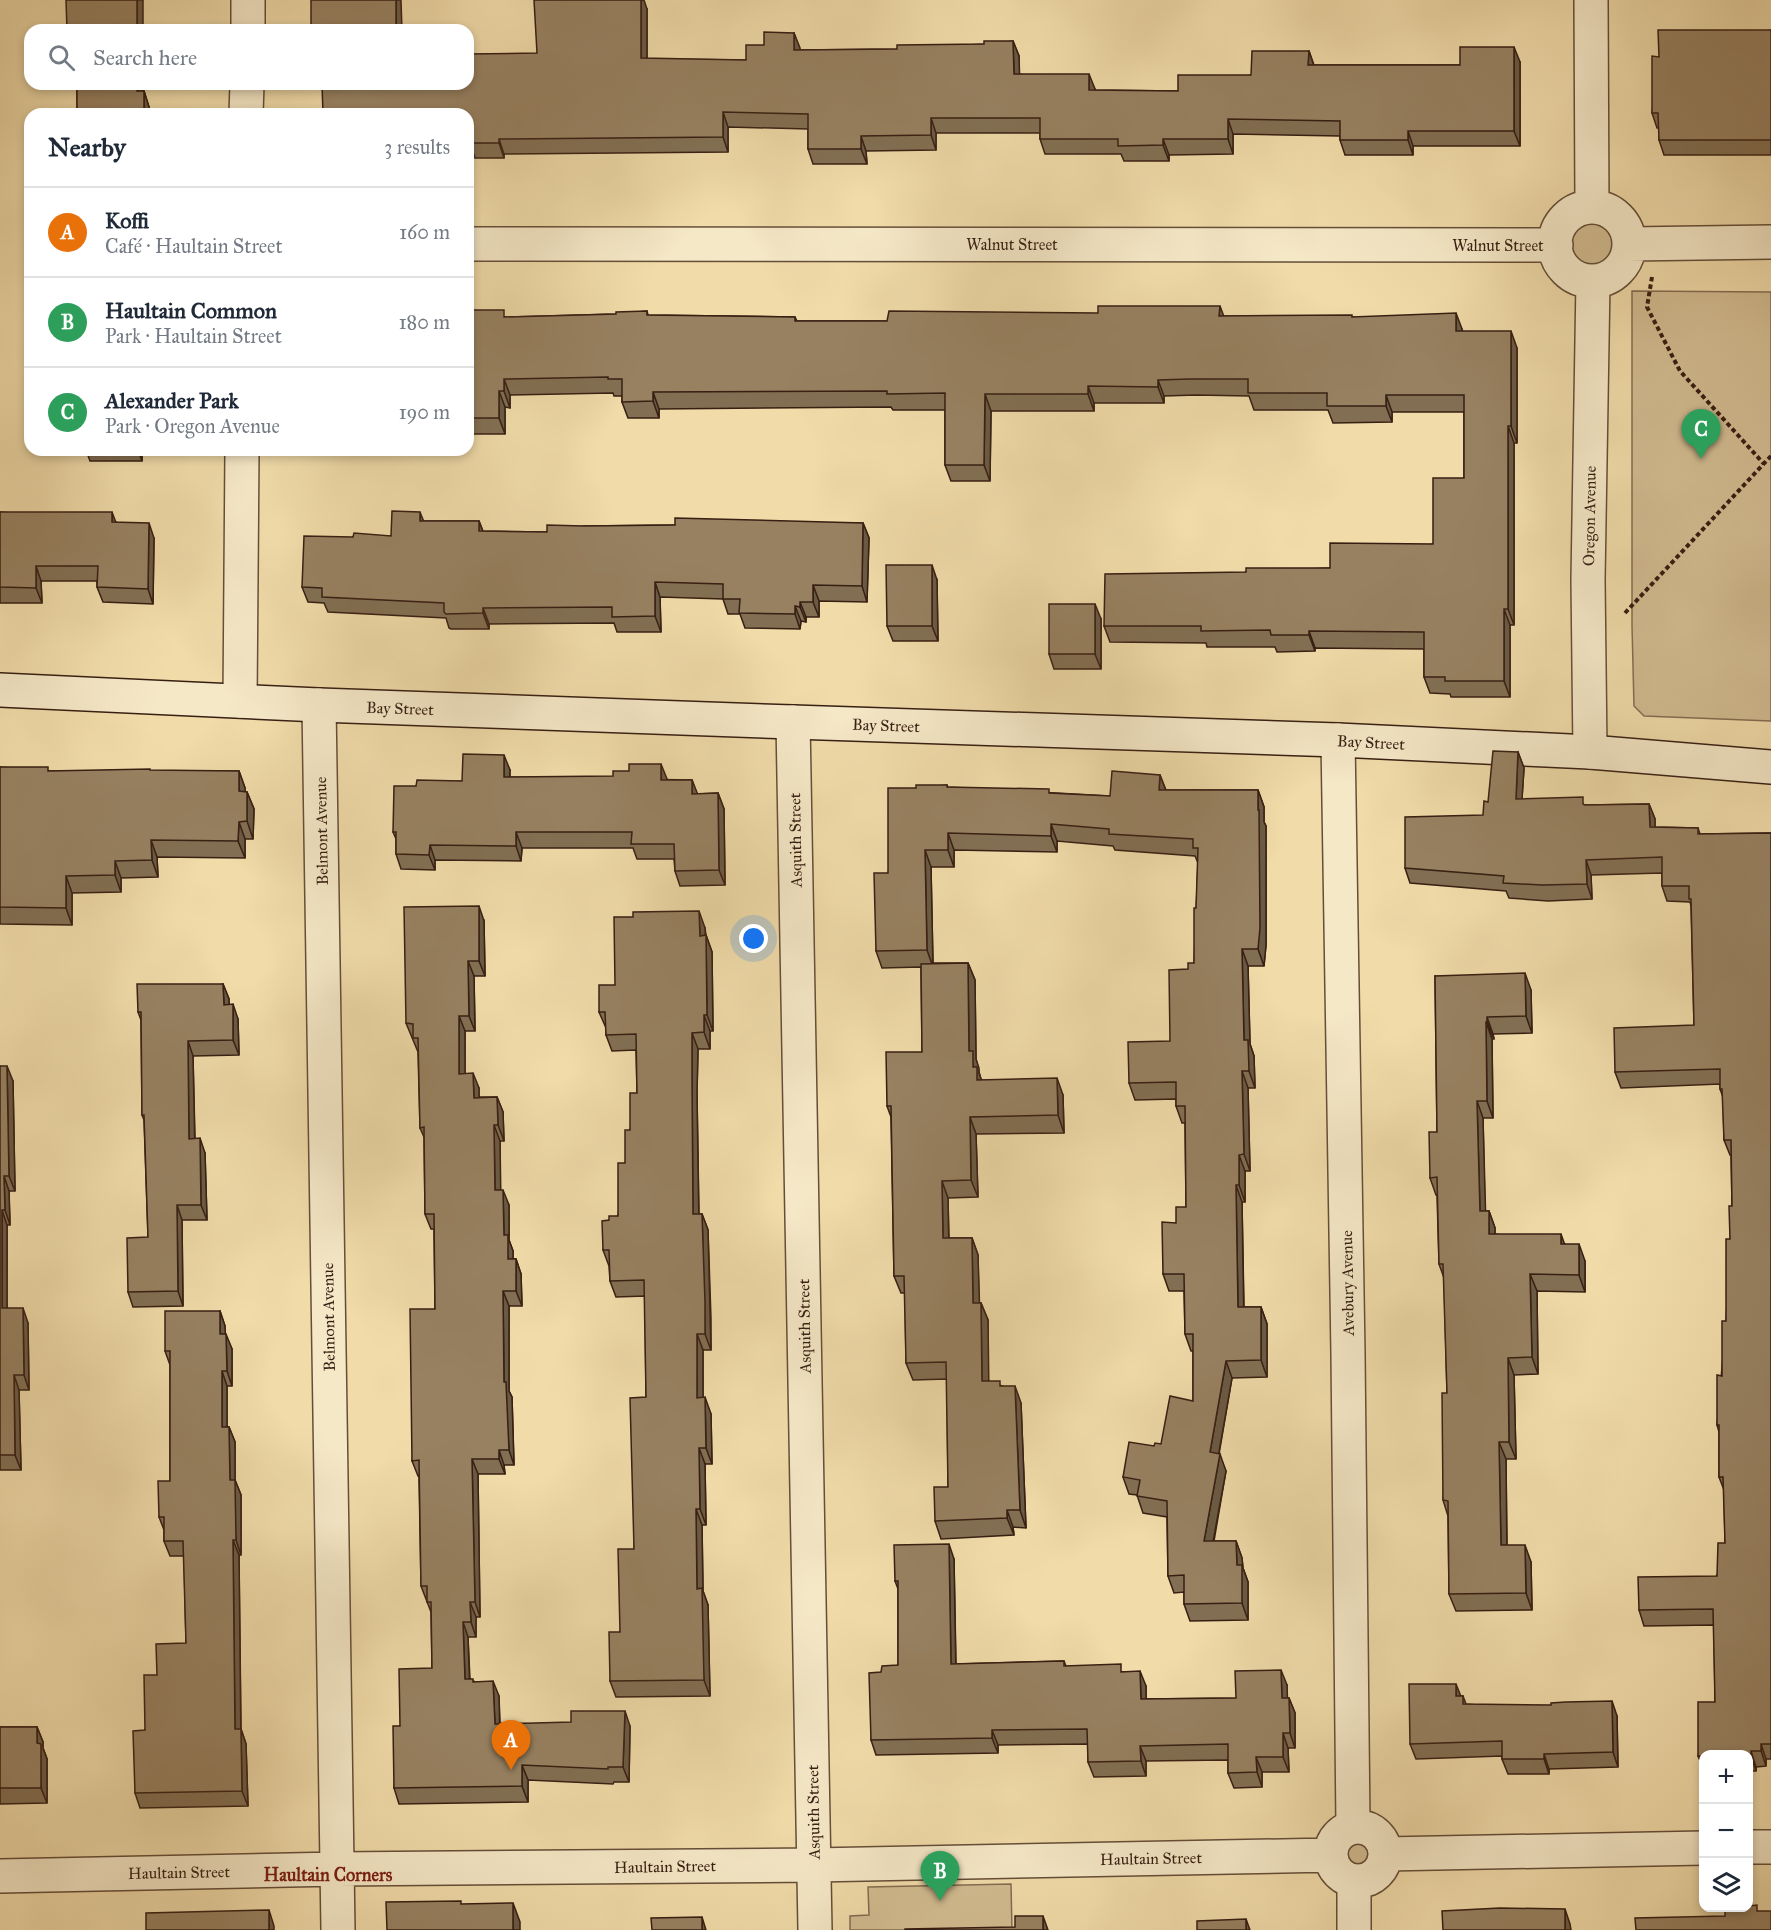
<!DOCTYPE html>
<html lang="en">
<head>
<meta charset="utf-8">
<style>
	body { margin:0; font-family:"IM FELL Great Primer",serif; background:#f6f6f7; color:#1f2937 }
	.controls { position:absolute; right:18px; bottom:18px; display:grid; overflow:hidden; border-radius:12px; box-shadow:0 3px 9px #0003 }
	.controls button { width:54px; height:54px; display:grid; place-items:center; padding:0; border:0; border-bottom:2px solid #e0e1e3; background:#fff; color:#1f2937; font:30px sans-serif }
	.you { position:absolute; left:754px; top:939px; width:21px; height:21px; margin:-15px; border:4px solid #fff; border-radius:50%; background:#1a73e8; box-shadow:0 0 0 9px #1a73e833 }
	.badge { display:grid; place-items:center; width:39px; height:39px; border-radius:50%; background:#0b8043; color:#fff; font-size:20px; font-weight:700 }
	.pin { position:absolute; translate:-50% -50px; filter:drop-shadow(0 2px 3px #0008) }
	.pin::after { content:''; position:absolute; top:32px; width:21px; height:18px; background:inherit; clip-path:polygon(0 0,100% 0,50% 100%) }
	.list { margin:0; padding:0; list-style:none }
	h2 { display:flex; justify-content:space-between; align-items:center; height:78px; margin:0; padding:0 24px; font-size:26px }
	h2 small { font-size:20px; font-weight:400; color:#747a83 }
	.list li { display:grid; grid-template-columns:39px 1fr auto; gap:18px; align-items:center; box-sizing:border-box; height:90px; padding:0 24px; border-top:2px solid #e0e1e3 }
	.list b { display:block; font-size:22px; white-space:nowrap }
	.list p { margin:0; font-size:20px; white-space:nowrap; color:#747a83 }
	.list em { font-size:20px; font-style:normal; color:#747a83 }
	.icon { flex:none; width:33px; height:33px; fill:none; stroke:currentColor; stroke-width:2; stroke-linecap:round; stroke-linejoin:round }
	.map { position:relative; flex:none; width:1771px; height:1930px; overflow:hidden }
	.search { position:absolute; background:#fff; box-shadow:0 3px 9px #0003; left:24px; top:24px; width:450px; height:66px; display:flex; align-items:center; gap:15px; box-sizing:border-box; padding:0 21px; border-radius:18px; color:#747a83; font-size:22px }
	.panel { position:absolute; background:#fff; box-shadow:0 3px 9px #0003; left:24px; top:108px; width:450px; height:348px; border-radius:18px }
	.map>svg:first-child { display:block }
</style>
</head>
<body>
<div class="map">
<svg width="1771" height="1930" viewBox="0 0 1771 1930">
	<rect width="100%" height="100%" fill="#f0dba9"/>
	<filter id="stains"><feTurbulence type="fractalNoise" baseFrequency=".00333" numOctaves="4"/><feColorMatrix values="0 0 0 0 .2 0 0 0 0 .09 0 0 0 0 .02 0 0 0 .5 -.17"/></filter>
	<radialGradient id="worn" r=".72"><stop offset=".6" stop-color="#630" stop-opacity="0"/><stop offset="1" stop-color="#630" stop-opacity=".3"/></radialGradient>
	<!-- green -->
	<path fill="#d1bb90" stroke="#846d52" stroke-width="1.5" d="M1571 244a21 21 0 1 1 42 0a21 21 0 1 1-42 0Z
		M 1632,291 L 1771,292 L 1771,721 L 1644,716 L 1634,706 L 1632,626 Z
		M 1364,1834 L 1375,1842 L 1378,1862 L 1369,1873 L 1363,1875 L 1343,1870 L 1339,1865 L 1339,1844 L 1344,1838 Z
		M 1011,1884 L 1012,1930 L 850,1930 L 850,1916 L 869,1915 L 868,1887 Z"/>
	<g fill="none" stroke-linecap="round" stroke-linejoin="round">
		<!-- street casing -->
		<g stroke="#654e38" stroke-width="36">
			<path id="street" d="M 1591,0 L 1592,207
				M 248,30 L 248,0
				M 246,114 L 247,84
				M1555 244a37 37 0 1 1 74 0a37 37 0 1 1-74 0Z
				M 468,244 L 1556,245
				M 1629,244 L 1771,242
				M 240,701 L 242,450
				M 319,705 L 338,1930
				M 793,722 L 815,1930
				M 1338,740 L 1348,1354 L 1353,1827
				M 1590,752 L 1588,580 L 1593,281
				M1331 1854a27 27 0 1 1 54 0a27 27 0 1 1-54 0Z
				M 1748,1847 L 1771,1847
				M 1385,1854 L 1704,1848
				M 0,1876 L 337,1869 L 814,1865 L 1330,1855
				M 1354,1881 L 1354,1930"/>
		</g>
		<!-- secondary casing -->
		<g stroke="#371f13" stroke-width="36">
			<path id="secondary" d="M 0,690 L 319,705 L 793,722 L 1338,740 L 1590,752 L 1771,767"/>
		</g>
		<!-- path -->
		<path stroke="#371f13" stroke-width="4" stroke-dasharray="4.5 3" stroke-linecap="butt" d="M 1652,277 L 1647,307 L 1680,371 L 1764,464
			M 1625,613 L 1771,456"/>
		<!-- street -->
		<use href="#street" stroke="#f5e8c7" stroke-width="33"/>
		<!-- secondary -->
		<use href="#secondary" stroke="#f5e8c7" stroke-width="33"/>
	</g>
	<!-- wall -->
	<path fill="#826f53" stroke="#371f13" stroke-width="1.5" d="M 647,9 L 647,59 L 746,60 L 764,45 L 794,33 L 800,50 L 897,49 L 984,44 L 1013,41 L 1019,56 L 1019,74 L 1095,89 L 1095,90 L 1178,91 L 1251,75 L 1309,51 L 1314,65 L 1460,65 L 1520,62 L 1520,146 L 1413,146 L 1413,155 L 1345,155 L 1340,140 L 1340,136 L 1233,134 L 1233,154 L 1169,155 L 1169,161 L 1124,161 L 1121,154 L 1045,154 L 1040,139 L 1040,133 L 936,133 L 936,150 L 866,151 L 867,164 L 813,164 L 808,149 L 808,129 L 728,127 L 728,152 L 504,154 L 504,158 L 475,158 L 472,149 L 468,149 L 468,114 L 537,53 Z
		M 1771,30 L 1771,155 L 1664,155 L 1659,140 L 1659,128 L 1657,128 L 1652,113 L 1659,57 Z
		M 77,84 L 143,84 L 143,91 L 144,91 L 149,107 L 150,114 L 79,114 L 77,109 Z
		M 468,310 L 506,317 L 616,314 L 647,311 L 648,315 L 795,317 L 797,321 L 887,321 L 1223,316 L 1352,317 L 1462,329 L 1462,331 L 1517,348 L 1517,443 L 1514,443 L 1514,625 L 1510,625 L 1510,697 L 1451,697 L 1450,694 L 1430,693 L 1424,677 L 1424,649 L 1315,648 L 1315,651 L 1277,652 L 1275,647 L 1207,647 L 1206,643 L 1110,642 L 1104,626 L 1246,572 L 1330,568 L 1433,544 L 1464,478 L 1464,412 L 1392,412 L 1392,422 L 1333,423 L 1328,410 L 1254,410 L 1249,396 L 1196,395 L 1164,396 L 1164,403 L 1094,403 L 1094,411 L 991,411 L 990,481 L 951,481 L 945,465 L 945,410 L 893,410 L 891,407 L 659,409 L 659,418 L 628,418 L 622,402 L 622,396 L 614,396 L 613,393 L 510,395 L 510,408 L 505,407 L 505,434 L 468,434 Z
		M 86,450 L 142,450 L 142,461 L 90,461 Z
		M 0,512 L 116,522 L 154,538 L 153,604 L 103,602 L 97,587 L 97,581 L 41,581 L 42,603 L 0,603 Z
		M 424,521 L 479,521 L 483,531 L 547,532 L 584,526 L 863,523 L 869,538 L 867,602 L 819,601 L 819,617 L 806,617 L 806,622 L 801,621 L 800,629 L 745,628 L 740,614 L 728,614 L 723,599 L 660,597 L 661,632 L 617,632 L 614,623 L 489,624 L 489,629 L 451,629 L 449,628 L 446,618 L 328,612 L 324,603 L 308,602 L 302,587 L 353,537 L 391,536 Z
		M 937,580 L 938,641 L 893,641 L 887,626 Z
		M 1101,619 L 1101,669 L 1054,669 L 1049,654 Z
		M 1518,752 L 1524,768 L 1522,799 L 1586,805 L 1649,804 L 1655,819 L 1655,827 L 1698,828 L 1700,834 L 1771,833 L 1771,1759 L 1766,1759 L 1766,1766 L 1756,1767 L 1756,1771 L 1749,1771 L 1749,1755 L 1704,1755 L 1704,1771 L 1698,1756 L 1715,1702 L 1714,1625 L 1644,1626 L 1639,1610 L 1717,1576 L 1725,1543 L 1724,1490 L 1719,1477 L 1719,1432 L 1717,1425 L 1726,1321 L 1732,1206 L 1731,1155 L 1730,1155 L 1724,1140 L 1723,1097 L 1720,1089 L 1720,1084 L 1621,1088 L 1615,1072 L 1694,1025 L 1691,906 L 1690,902 L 1667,901 L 1662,886 L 1662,873 L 1591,875 L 1592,899 L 1548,901 L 1509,898 L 1506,891 L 1410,883 L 1405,868 L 1483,815 Z
		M 0,767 L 49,771 L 239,771 L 245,788 L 245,792 L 247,792 L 254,809 L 253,839 L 245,839 L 245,858 L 157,857 L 158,877 L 121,878 L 121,892 L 72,893 L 72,925 L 0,924 Z
		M 510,770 L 510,777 L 692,780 L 697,794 L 718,793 L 724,809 L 725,885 L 680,886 L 675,871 L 674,859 L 637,859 L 633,848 L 522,848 L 521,861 L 435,860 L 435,870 L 401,869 L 396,854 L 396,839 L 393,832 L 416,786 L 462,781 Z
		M 1160,775 L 1166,790 L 1258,790 L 1264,807 L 1264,822 L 1266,826 L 1266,945 L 1264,966 L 1248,966 L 1250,1044 L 1254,1056 L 1255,1088 L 1248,1088 L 1250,1171 L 1245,1171 L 1245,1202 L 1242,1202 L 1244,1307 L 1261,1307 L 1267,1324 L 1267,1377 L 1232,1378 L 1219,1454 L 1226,1471 L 1214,1541 L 1236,1541 L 1242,1558 L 1243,1568 L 1248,1582 L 1248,1620 L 1190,1621 L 1184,1604 L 1184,1592 L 1174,1593 L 1168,1576 L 1167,1517 L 1143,1513 L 1137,1495 L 1129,1494 L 1123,1477 L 1154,1446 L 1161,1444 L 1193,1401 L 1193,1351 L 1191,1351 L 1185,1334 L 1184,1291 L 1169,1291 L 1163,1274 L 1176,1223 L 1186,1207 L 1185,1123 L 1182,1123 L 1176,1106 L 1176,1099 L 1135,1100 L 1129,1083 L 1170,1041 L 1188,969 L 1194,963 L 1198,863 L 1195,856 L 1115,850 L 1113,846 L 1057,841 L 1057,852 L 954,850 L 954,867 L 931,867 L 933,963 L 968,963 L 975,980 L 976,1059 L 981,1080 L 1063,1095 L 1064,1133 L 976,1134 L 978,1197 L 948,1198 L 949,1238 L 972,1238 L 978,1255 L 979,1303 L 981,1303 L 988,1320 L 988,1381 L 1002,1386 L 1021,1403 L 1026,1528 L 1013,1527 L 1014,1535 L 941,1539 L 935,1521 L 948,1487 L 947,1379 L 913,1380 L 906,1363 L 905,1293 L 901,1293 L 894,1276 L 891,1117 L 887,1106 L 922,1052 L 921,967 L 882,968 L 876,951 L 888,873 L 916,788 L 947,785 L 948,787 L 1110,796 Z
		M 484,921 L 485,976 L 474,976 L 475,1031 L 465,1031 L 465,1073 L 479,1088 L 479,1097 L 497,1097 L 503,1112 L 504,1141 L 500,1141 L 500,1190 L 509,1205 L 509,1240 L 513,1251 L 513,1259 L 516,1259 L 521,1274 L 522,1306 L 509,1306 L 509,1391 L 512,1397 L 514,1465 L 504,1465 L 505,1474 L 478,1474 L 480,1617 L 476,1617 L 476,1637 L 468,1637 L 470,1679 L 499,1696 L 500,1723 L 630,1726 L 629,1782 L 614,1782 L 613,1784 L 528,1780 L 528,1802 L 399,1804 L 394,1788 L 400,1726 L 432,1668 L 431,1612 L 421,1586 L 419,1476 L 418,1476 L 412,1461 L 435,1309 L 434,1229 L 431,1229 L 425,1214 L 424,1137 L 420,1128 L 418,1052 L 406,1023 Z
		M 705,928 L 706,935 L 712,952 L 713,1031 L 710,1031 L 710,1049 L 698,1049 L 697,1094 L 699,1214 L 702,1214 L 708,1230 L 711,1318 L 711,1350 L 703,1350 L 703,1398 L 711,1414 L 712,1464 L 705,1464 L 706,1525 L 702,1525 L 703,1591 L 708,1605 L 710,1696 L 616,1697 L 610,1681 L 620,1632 L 634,1549 L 646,1397 L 645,1296 L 616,1297 L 610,1281 L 609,1266 L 603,1250 L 609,1220 L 618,1216 L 630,1130 L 637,1093 L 636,1050 L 612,1051 L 606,1035 L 606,1028 L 599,1012 L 615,985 Z
		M 1435,976 L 1531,990 L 1532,1033 L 1493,1034 L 1494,1039 L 1492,1039 L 1493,1118 L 1483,1118 L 1485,1211 L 1489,1211 L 1495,1228 L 1495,1234 L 1565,1244 L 1585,1261 L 1585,1292 L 1537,1291 L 1538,1374 L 1514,1375 L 1516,1459 L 1506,1459 L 1507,1545 L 1531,1562 L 1532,1610 L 1456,1611 L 1449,1594 L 1448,1516 L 1443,1500 L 1447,1393 L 1444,1278 L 1439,1264 L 1437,1195 L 1436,1195 L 1430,1178 L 1437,1132 Z
		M 223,984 L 229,999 L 229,1004 L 238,1019 L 239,1055 L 193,1056 L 195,1138 L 205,1153 L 207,1220 L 182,1220 L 183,1306 L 133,1307 L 128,1292 L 148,1237 L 144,1120 L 142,1115 L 141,1020 L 138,1012 Z
		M 0,1066 L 13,1081 L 15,1191 L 9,1191 L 10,1225 L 7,1225 L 7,1308 L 28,1323 L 29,1390 L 19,1390 L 21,1470 L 0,1470 Z
		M 220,1311 L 225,1326 L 225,1334 L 232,1349 L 232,1386 L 227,1386 L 227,1427 L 229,1427 L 235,1442 L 235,1480 L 241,1495 L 241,1555 L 239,1555 L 241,1729 L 246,1744 L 248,1806 L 140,1808 L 135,1793 L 145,1730 L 157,1675 L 186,1643 L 184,1556 L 170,1556 L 164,1541 L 164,1530 L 159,1517 L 170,1481 L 170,1365 L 165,1351 Z
		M 954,1559 L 956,1664 L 1064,1661 L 1066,1666 L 1124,1672 L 1146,1686 L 1146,1699 L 1236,1698 L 1287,1685 L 1287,1698 L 1289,1698 L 1295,1713 L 1295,1748 L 1288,1748 L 1289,1772 L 1262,1772 L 1262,1787 L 1234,1788 L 1228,1773 L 1228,1760 L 1146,1761 L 1146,1776 L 1094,1777 L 1088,1762 L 1088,1744 L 998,1745 L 998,1753 L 876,1755 L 871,1740 L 881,1672 L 898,1665 L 898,1589 L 895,1581 Z
		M 1461,1696 L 1463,1696 L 1466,1704 L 1617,1716 L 1618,1767 L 1549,1769 L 1549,1774 L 1508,1774 L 1502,1759 L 1502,1756 L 1416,1759 L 1410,1744 Z
		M 0,1727 L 37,1727 L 43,1742 L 43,1748 L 47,1759 L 47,1803 L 0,1804 Z"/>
	<!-- shaded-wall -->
	<path fill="#6a5a44" stroke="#371f13" stroke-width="1.5" d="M 137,0 L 143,0 L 143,30 L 137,30 Z
		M 396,0 L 401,0 L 401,1 L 402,30 L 396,30 Z
		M 641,0 L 644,0 L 647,9 L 647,74 L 641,58 Z
		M 794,33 L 800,48 L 800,65 L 794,50 Z
		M 1013,41 L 1019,56 L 1020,89 L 1014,74 Z
		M 1514,47 L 1520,62 L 1520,146 L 1514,131 Z
		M 1309,51 L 1314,66 L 1308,65 Z
		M 1089,74 L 1095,89 L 1095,106 L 1089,90 Z
		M 137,84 L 143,84 L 143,107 L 137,91 Z
		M 144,91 L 149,107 L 150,114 L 144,114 Z
		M 723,112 L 728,127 L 728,152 L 723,137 Z
		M 931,118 L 936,133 L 936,150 L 931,135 Z
		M 1228,119 L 1233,134 L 1233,154 L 1228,139 Z
		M 1408,131 L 1413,146 L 1413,155 L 1408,140 Z
		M 861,136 L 866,151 L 867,164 L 861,149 Z
		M 499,139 L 504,154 L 504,158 L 499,143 Z
		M 1163,139 L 1169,155 L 1169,161 L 1163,145 Z
		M 1220,306 L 1226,322 L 1219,316 Z
		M 1456,313 L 1462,329 L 1462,347 L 1456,331 Z
		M 1511,331 L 1517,348 L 1517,443 L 1511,426 Z
		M 504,379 L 510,395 L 510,408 L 504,391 Z
		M 1158,380 L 1164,396 L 1164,403 L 1158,387 Z
		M 1088,386 L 1094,403 L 1094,411 L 1088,394 Z
		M 499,391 L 505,407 L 505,434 L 499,418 Z
		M 653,392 L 659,409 L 659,418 L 653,401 Z
		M 985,394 L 991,411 L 990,481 L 984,465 Z
		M 1386,395 L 1392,412 L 1392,422 L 1386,406 Z
		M 1508,426 L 1514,443 L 1514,625 L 1508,609 Z
		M 138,450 L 142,450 L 142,461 Z
		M 112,512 L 118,528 L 112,522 Z
		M 420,512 L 426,527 L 420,521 Z
		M 479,521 L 485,537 L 479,531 Z
		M 149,523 L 154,538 L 153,604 L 148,589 Z
		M 863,523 L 869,538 L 867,602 L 862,586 Z
		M 932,565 L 937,580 L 938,641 L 932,626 Z
		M 36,566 L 41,581 L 42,603 L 36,588 Z
		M 655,582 L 660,597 L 661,632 L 655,616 Z
		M 813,585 L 819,601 L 819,617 L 813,602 Z
		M 800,602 L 806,617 L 806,622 L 800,607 Z
		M 1095,604 L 1101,619 L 1101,669 L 1095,654 Z
		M 795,606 L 801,621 L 800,629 L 795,614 Z
		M 483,608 L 489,624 L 489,629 L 483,613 Z
		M 1504,609 L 1510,625 L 1510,697 L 1504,681 Z
		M 1309,631 L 1315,648 L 1315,651 L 1309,635 Z
		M 1518,752 L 1524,768 L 1521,814 L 1516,799 Z
		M 504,755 L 510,770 L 509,792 L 504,777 Z
		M 661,764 L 667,779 L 667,795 L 661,780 Z
		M 239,771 L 245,788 L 245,808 L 239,791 Z
		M 1160,775 L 1166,791 L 1159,790 Z
		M 692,780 L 698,795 L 692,794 Z
		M 1258,790 L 1264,807 L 1264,822 L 1266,826 L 1266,945 L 1264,966 L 1258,949 Z
		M 247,792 L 254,809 L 253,839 L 247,821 Z
		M 718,793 L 724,809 L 725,885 L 719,870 Z
		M 1649,804 L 1655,819 L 1655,843 L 1650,827 Z
		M 239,822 L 245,839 L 245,858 L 238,841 Z
		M 1051,824 L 1057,841 L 1057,852 L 1051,836 Z
		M 516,832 L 522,848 L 521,861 L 516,846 Z
		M 948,833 L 954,850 L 954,867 L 948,850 Z
		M 151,840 L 157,857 L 158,877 L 152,860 Z
		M 430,845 L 435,860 L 435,870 L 429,855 Z
		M 925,850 L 931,867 L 933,967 L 927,950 Z
		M 1586,860 L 1591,875 L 1592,899 L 1587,884 Z
		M 115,861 L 121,878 L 121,892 L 115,875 Z
		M 66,876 L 72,893 L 72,925 L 66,908 Z
		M 479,906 L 484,921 L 485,976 L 479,961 Z
		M 699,911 L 705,928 L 706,952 L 700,936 Z
		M 706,935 L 712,952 L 713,1031 L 707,1015 Z
		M 1242,949 L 1248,966 L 1250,1044 L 1254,1056 L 1255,1088 L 1249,1071 L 1244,1040 Z
		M 468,961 L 474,976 L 475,1031 L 469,1016 Z
		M 968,963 L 975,980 L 976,1059 L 979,1068 L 979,1073 L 983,1084 L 983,1097 L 973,1067 L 969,1051 Z
		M 1525,973 L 1531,990 L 1532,1033 L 1526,1016 Z
		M 223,984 L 229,999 L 229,1020 L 224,1005 Z
		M 233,1004 L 238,1019 L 239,1055 L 233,1040 Z
		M 704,1015 L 710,1031 L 710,1049 L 704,1032 Z
		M 459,1016 L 465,1031 L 465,1089 L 459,1074 Z
		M 1487,1017 L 1493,1034 L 1494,1039 L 1487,1022 Z
		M 1486,1022 L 1492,1039 L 1493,1118 L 1487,1101 Z
		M 692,1033 L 698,1049 L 697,1094 L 699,1230 L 693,1214 L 692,1078 Z
		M 188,1041 L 193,1056 L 195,1154 L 189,1139 Z
		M 7,1066 L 13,1081 L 15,1191 L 9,1176 Z
		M 1242,1071 L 1248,1088 L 1250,1171 L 1244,1154 Z
		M 473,1073 L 479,1088 L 479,1113 L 474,1098 Z
		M 1057,1078 L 1063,1095 L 1064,1133 L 1058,1115 Z
		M 497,1097 L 503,1112 L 504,1141 L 498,1125 Z
		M 1477,1101 L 1483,1118 L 1486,1228 L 1480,1211 Z
		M 970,1117 L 976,1134 L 978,1197 L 971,1180 Z
		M 494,1125 L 500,1141 L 501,1205 L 495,1190 Z
		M 200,1138 L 205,1153 L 207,1220 L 201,1205 Z
		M 1239,1155 L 1245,1171 L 1245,1202 L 1239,1185 Z
		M 4,1176 L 9,1191 L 10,1225 L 5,1210 Z
		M 942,1181 L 948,1198 L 949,1255 L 943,1238 Z
		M 1236,1185 L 1242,1202 L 1244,1324 L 1238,1307 Z
		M 503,1190 L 509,1205 L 509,1240 L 513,1251 L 513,1274 L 508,1259 L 504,1235 Z
		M 177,1205 L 182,1220 L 183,1306 L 178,1291 Z
		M 2,1210 L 7,1225 L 7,1323 L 2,1308 Z
		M 1489,1211 L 1495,1228 L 1495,1251 L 1489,1234 Z
		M 702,1214 L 708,1230 L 711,1350 L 705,1334 Z
		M 1561,1234 L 1567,1251 L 1561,1244 Z
		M 972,1238 L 978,1255 L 980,1320 L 973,1303 Z
		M 1579,1244 L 1585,1261 L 1585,1292 L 1579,1275 Z
		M 516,1259 L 521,1274 L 522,1306 L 516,1291 Z
		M 1530,1274 L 1537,1291 L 1538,1374 L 1532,1357 Z
		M 503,1291 L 509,1306 L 509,1391 L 512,1397 L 514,1465 L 509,1450 L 504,1382 Z
		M 981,1303 L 988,1320 L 989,1398 L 982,1381 Z
		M 1261,1307 L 1267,1324 L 1267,1377 L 1261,1360 Z
		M 23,1308 L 28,1323 L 29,1390 L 24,1375 Z
		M 220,1311 L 225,1326 L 226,1349 L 220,1334 Z
		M 226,1334 L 232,1349 L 232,1386 L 227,1371 Z
		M 697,1334 L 703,1350 L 703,1414 L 697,1398 Z
		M 1508,1358 L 1514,1375 L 1516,1459 L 1509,1442 Z
		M 1226,1361 L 1232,1378 L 1216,1469 L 1210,1452 Z
		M 222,1371 L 227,1386 L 227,1442 L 222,1427 Z
		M 14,1375 L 19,1390 L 21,1470 L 15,1455 Z
		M 1015,1386 L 1021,1403 L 1026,1528 L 1020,1510 Z
		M 705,1397 L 711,1414 L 712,1464 L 706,1448 Z
		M 229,1427 L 235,1442 L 235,1480 L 241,1495 L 241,1555 L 236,1540 L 230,1480 Z
		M 1499,1442 L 1506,1459 L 1507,1562 L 1501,1545 Z
		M 699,1448 L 705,1464 L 706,1525 L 700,1509 Z
		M 499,1450 L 504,1465 L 505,1474 L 499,1459 Z
		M 1220,1454 L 1226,1471 L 1210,1558 L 1204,1541 Z
		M 472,1459 L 478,1474 L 480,1617 L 475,1602 Z
		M 696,1509 L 702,1525 L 703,1591 L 708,1605 L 710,1696 L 704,1680 L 697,1589 Z
		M 1007,1510 L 1013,1527 L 1014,1535 L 1007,1518 Z
		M 233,1540 L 239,1555 L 241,1744 L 235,1729 Z
		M 1236,1541 L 1242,1558 L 1243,1568 L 1248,1582 L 1248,1620 L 1242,1603 L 1237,1565 Z
		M 949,1544 L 954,1559 L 956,1679 L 951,1664 Z
		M 1525,1545 L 1531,1562 L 1532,1610 L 1526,1593 Z
		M 470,1602 L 476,1617 L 476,1637 L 471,1622 Z
		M 463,1622 L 468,1637 L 470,1695 L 465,1679 Z
		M 1281,1670 L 1287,1685 L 1288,1713 L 1282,1698 Z
		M 1140,1671 L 1146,1686 L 1146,1715 L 1141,1699 Z
		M 493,1681 L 499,1696 L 500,1739 L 495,1724 Z
		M 1456,1684 L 1462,1699 L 1456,1696 Z
		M 1289,1698 L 1295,1713 L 1295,1748 L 1290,1733 Z
		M 1612,1701 L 1617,1716 L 1618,1767 L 1613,1752 Z
		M 625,1711 L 630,1726 L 629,1782 L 623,1767 Z
		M 37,1727 L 43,1742 L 43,1748 L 47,1759 L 47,1803 L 41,1788 L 37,1743 Z
		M 241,1729 L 246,1744 L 248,1806 L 242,1791 Z
		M 992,1730 L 998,1745 L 998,1753 L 992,1738 Z
		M 1283,1733 L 1288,1748 L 1289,1772 L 1283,1757 Z
		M 1761,1744 L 1766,1759 L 1766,1766 L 1761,1751 Z
		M 1140,1746 L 1146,1761 L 1146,1776 L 1141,1761 Z
		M 1751,1751 L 1756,1767 L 1756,1771 L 1751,1756 Z
		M 1544,1754 L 1549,1769 L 1549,1774 L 1544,1759 Z
		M 1256,1757 L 1262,1772 L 1262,1787 L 1257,1772 Z
		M 522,1765 L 528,1780 L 528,1802 L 522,1786 Z
		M 513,1903 L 520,1922 L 520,1930 L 513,1930 Z
		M 1565,1909 L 1570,1924 L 1571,1930 L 1565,1930 Z
		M 269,1910 L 274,1926 L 274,1930 L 269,1930 Z
		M 1043,1916 L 1048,1930 L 1043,1930 Z
		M 702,1917 L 706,1930 L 702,1930 Z
		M 1246,1919 L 1250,1930 L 1246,1930 Z"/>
	<!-- building -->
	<path fill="#978161" stroke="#371f13" stroke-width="1.5" d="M 66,0 L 137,0 L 137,30 L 67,30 Z
		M 311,0 L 396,0 L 396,30 L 311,30 Z
		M 534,0 L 641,0 L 641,58 L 746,60 L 746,45 L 764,45 L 764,32 L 794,33 L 794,50 L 897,49 L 897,45 L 984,44 L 984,41 L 1013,41 L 1014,74 L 1089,74 L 1089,90 L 1178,91 L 1178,75 L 1251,75 L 1252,51 L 1309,51 L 1308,65 L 1460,65 L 1460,47 L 1514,47 L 1514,131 L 1408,131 L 1408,140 L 1340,140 L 1340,121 L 1228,119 L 1228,139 L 1163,139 L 1163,145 L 1118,146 L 1118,139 L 1040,139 L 1040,118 L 931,118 L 931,135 L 861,136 L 861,149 L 808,149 L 808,114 L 723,112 L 723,137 L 499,139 L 499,143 L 470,143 L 470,134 L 468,134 L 468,114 L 323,114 L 322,84 L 468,84 L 468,54 L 537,53 Z
		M 1658,30 L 1771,30 L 1771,140 L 1659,140 L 1658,113 L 1652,113 L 1652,56 L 1659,57 Z
		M 77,84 L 137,84 L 137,91 L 144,91 L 144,114 L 83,114 L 83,109 L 77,109 Z
		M 1098,306 L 1220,306 L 1219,316 L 1352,315 L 1352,317 L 1456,313 L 1456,331 L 1511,331 L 1511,426 L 1508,426 L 1508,609 L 1504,609 L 1504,681 L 1445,681 L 1445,677 L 1424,677 L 1424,632 L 1309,631 L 1309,635 L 1271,635 L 1270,630 L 1201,631 L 1201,626 L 1104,626 L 1105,574 L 1246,572 L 1246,568 L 1330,568 L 1330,543 L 1433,544 L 1433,478 L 1464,478 L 1464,395 L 1386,395 L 1386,406 L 1327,406 L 1327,393 L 1248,393 L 1248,379 L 1190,379 L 1158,380 L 1158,387 L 1088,386 L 1088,394 L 985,394 L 984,465 L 945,465 L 945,393 L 887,394 L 887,391 L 653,392 L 653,401 L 622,402 L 622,379 L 608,379 L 608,377 L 504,379 L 504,391 L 499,391 L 499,418 L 468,418 L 468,310 L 504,310 L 504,317 L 616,314 L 616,312 L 647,311 L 647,315 L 795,317 L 795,321 L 887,321 L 889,311 L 1098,313 Z
		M 392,511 L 420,512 L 420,521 L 479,521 L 479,531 L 547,532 L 547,525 L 584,526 L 675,525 L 675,518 L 863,523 L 862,586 L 813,585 L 813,602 L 800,602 L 800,607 L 795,606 L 795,614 L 739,613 L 740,599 L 723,599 L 723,584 L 655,582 L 655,616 L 612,617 L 612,607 L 483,608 L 483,613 L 446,614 L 444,612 L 444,603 L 322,597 L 322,588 L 302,587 L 304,536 L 353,537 L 354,533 L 391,536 Z
		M 0,512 L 112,512 L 112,522 L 149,523 L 148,589 L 97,587 L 98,566 L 36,566 L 36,588 L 0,587 Z
		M 886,565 L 932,565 L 932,626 L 887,626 Z
		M 1049,604 L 1095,604 L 1095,654 L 1049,654 Z
		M 1493,751 L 1518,752 L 1516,799 L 1583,797 L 1583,804 L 1585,805 L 1649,804 L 1650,827 L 1698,828 L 1698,834 L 1771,833 L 1771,1744 L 1761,1744 L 1761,1751 L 1751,1751 L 1751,1756 L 1749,1756 L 1749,1755 L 1704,1755 L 1704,1756 L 1698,1756 L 1698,1702 L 1715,1702 L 1713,1609 L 1639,1610 L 1638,1577 L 1717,1576 L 1718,1543 L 1725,1543 L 1723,1477 L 1719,1477 L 1719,1425 L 1717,1425 L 1717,1375 L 1722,1376 L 1722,1321 L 1726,1321 L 1726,1239 L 1730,1239 L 1729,1206 L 1732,1206 L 1731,1140 L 1724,1140 L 1722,1089 L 1720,1089 L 1720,1069 L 1615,1072 L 1614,1028 L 1694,1025 L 1691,899 L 1689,899 L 1689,886 L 1662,886 L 1662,857 L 1586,860 L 1587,884 L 1542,885 L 1503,883 L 1504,876 L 1405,868 L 1405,817 L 1483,815 L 1484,801 L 1488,802 Z
		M 463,754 L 504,755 L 504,777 L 613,776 L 613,771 L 629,771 L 629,764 L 661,764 L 661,780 L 692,780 L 692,794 L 718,793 L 719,870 L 675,871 L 674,844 L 631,844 L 632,832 L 516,832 L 516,846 L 430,845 L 429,855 L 396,854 L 396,832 L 393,832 L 394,786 L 416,786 L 417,780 L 462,781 Z
		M 0,767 L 48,767 L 48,771 L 150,769 L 150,770 L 239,771 L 239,791 L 247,792 L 247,821 L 239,822 L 238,841 L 151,840 L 152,860 L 115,861 L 115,875 L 66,876 L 66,908 L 0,907 Z
		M 1112,771 L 1160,775 L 1159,790 L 1258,790 L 1258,810 L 1259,810 L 1260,928 L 1258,949 L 1242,949 L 1244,1040 L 1248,1040 L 1249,1071 L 1242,1071 L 1244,1154 L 1239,1155 L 1239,1185 L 1236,1185 L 1238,1307 L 1261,1307 L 1261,1360 L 1226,1361 L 1210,1452 L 1220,1454 L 1204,1541 L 1236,1541 L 1237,1565 L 1242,1565 L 1242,1603 L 1184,1604 L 1184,1575 L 1168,1576 L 1167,1501 L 1137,1496 L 1140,1480 L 1123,1477 L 1129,1442 L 1154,1446 L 1155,1443 L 1161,1444 L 1170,1396 L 1193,1401 L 1193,1334 L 1185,1334 L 1184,1274 L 1163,1274 L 1162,1222 L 1176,1223 L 1176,1207 L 1186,1207 L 1185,1106 L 1176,1106 L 1176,1082 L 1129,1083 L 1128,1042 L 1170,1041 L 1169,970 L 1188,969 L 1188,963 L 1194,963 L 1194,908 L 1196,908 L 1198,848 L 1193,848 L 1193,839 L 1109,834 L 1109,829 L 1051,824 L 1051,836 L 948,833 L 948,850 L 925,850 L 927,950 L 876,951 L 874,873 L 888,873 L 888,788 L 916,788 L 916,785 L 947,785 L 947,787 L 1049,789 L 1049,793 L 1110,796 Z
		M 479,906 L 479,961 L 468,961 L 469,1016 L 459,1016 L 459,1074 L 473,1073 L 474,1098 L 497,1097 L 498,1125 L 494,1125 L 495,1190 L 503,1190 L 504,1235 L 508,1235 L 508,1259 L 516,1259 L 516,1291 L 503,1291 L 504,1382 L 506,1382 L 509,1450 L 499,1450 L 499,1459 L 472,1459 L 475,1602 L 470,1602 L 471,1622 L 463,1622 L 465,1679 L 473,1679 L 473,1682 L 493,1681 L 495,1724 L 571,1722 L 571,1711 L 625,1711 L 623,1767 L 608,1767 L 608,1769 L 522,1765 L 522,1786 L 394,1788 L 393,1726 L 400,1726 L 399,1669 L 432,1668 L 431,1602 L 427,1602 L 427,1586 L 421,1586 L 419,1460 L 412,1461 L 410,1309 L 435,1309 L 434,1214 L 425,1214 L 424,1127 L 420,1128 L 418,1038 L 413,1038 L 413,1024 L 406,1023 L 404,907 Z
		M 699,911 L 700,936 L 706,935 L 707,1015 L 704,1015 L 704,1032 L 692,1033 L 692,1078 L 693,1214 L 702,1214 L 705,1302 L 705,1334 L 697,1334 L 697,1398 L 705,1397 L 706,1448 L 699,1448 L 700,1509 L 696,1509 L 697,1589 L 702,1588 L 704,1680 L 610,1681 L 609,1632 L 620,1632 L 618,1549 L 634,1549 L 630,1398 L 646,1397 L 644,1280 L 610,1281 L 609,1250 L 603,1250 L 602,1221 L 609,1220 L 609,1216 L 618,1216 L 618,1163 L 625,1163 L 625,1130 L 630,1130 L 630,1093 L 637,1093 L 636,1034 L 606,1035 L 605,1012 L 599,1012 L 599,985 L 615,985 L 614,917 L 633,917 L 633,912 Z
		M 968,963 L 969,1051 L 973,1051 L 973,1067 L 977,1067 L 977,1080 L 1057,1078 L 1058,1115 L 970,1117 L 971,1180 L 942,1181 L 943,1238 L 972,1238 L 973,1303 L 981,1303 L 982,1381 L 1000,1381 L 1000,1386 L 1015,1386 L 1020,1510 L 1007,1510 L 1007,1518 L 935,1521 L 934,1487 L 948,1487 L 946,1362 L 906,1363 L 904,1276 L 894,1276 L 891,1106 L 887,1106 L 886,1052 L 922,1052 L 921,964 Z
		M 1525,973 L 1526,1016 L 1487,1017 L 1487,1022 L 1486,1022 L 1487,1101 L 1477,1101 L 1480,1211 L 1489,1211 L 1489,1234 L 1561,1234 L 1561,1244 L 1579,1244 L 1579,1275 L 1530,1274 L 1532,1357 L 1508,1358 L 1509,1442 L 1499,1442 L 1501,1545 L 1525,1545 L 1526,1593 L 1449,1594 L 1448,1501 L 1443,1500 L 1442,1393 L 1447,1393 L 1443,1264 L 1439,1264 L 1437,1177 L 1430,1178 L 1429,1132 L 1437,1132 L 1435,976 Z
		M 137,984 L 223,984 L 224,1005 L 233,1004 L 233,1040 L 188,1041 L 189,1139 L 200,1138 L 201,1205 L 177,1205 L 178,1291 L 128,1292 L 127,1238 L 148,1237 L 144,1115 L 142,1115 L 141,1012 L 138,1012 Z
		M 0,1066 L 7,1066 L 9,1176 L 4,1176 L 5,1210 L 2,1210 L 2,1308 L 23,1308 L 24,1375 L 14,1375 L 15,1455 L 0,1455 Z
		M 165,1311 L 220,1311 L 220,1334 L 226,1334 L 227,1371 L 222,1371 L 222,1427 L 229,1427 L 230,1480 L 235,1480 L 236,1540 L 233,1540 L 235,1729 L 241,1729 L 242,1791 L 135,1793 L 133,1731 L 145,1730 L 144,1675 L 157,1675 L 156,1644 L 186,1643 L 183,1541 L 164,1541 L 164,1517 L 159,1517 L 158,1481 L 170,1481 L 170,1351 L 165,1351 Z
		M 949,1544 L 951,1664 L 1064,1661 L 1064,1666 L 1121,1664 L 1121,1672 L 1140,1671 L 1141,1699 L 1236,1698 L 1235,1671 L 1281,1670 L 1282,1698 L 1289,1698 L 1290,1733 L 1283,1733 L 1283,1757 L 1256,1757 L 1257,1772 L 1228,1773 L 1228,1744 L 1140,1746 L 1141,1761 L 1088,1762 L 1087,1729 L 992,1730 L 992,1738 L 871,1740 L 869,1673 L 881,1672 L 882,1666 L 898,1665 L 898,1581 L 895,1581 L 894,1545 Z
		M 1409,1684 L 1456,1684 L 1456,1696 L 1463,1696 L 1463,1704 L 1551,1705 L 1551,1703 L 1566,1702 L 1612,1701 L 1613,1752 L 1544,1754 L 1544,1759 L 1502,1759 L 1502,1741 L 1410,1744 Z
		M 0,1727 L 37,1727 L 37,1743 L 41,1744 L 41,1788 L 0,1788 Z
		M 461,1901 L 461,1904 L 513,1903 L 513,1930 L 387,1930 L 386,1902 Z
		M 1757,1905 L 1757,1911 L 1771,1911 L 1771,1930 L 1636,1930 L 1635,1918 L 1725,1916 L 1725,1908 L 1749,1908 L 1749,1906 Z
		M 1500,1908 L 1565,1909 L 1565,1930 L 1443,1930 L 1442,1911 Z
		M 269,1910 L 269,1930 L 146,1930 L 146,1913 Z
		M 1015,1916 L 1043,1916 L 1043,1930 L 905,1930 L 905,1929 L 1015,1927 Z
		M 702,1917 L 702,1930 L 652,1930 L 651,1918 Z
		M 1246,1919 L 1246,1930 L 1197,1930 L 1197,1921 Z"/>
	<g text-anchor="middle" stroke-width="4.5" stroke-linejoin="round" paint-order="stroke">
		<!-- street labels -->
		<g font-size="16" fill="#371f13" stroke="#f5e8c7">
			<text x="1012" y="250">Walnut Street</text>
			<text x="1498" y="251">Walnut Street</text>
			<text transform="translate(1589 516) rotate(-89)" y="6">Oregon Avenue</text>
			<text transform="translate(400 708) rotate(2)" y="6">Bay Street</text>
			<text transform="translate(886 725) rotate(2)" y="6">Bay Street</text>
			<text transform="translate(1371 742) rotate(3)" y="6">Bay Street</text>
			<text transform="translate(321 831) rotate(-91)" y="6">Belmont Avenue</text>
			<text transform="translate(795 840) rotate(-91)" y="6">Asquith Street</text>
			<text transform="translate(1347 1283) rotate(-91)" y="6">Avebury Avenue</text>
			<text transform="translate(328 1317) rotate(-91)" y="6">Belmont Avenue</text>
			<text transform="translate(804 1326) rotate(-91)" y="6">Asquith Street</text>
			<text transform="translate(813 1812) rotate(-91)" y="6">Asquith Street</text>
			<text transform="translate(1151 1858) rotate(-1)" y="6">Haultain Street</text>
			<text transform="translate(665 1866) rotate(-1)" y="6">Haultain Street</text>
			<text transform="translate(179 1872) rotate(-1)" y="6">Haultain Street</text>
		</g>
		<!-- neighbourhood labels -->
		<g font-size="18" font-weight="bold" fill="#7a1f14" stroke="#f5e8c7">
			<text x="328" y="1881">Haultain Corners</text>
		</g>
	</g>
	<rect width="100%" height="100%" filter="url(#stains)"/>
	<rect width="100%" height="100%" fill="url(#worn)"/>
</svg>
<div class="controls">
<button>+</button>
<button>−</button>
<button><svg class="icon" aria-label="layers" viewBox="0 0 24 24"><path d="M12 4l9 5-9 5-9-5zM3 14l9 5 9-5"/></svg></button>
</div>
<div class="you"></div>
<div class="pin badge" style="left:511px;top:1770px;background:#e8710a">A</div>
<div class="pin badge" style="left:940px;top:1901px;background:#2e9e5b">B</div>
<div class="pin badge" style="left:1701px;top:459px;background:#2e9e5b">C</div>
<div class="search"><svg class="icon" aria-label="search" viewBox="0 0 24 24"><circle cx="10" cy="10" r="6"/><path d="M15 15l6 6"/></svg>Search here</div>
<section class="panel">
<h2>Nearby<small>3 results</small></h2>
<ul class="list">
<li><span class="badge" style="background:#e8710a">A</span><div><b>Koffi</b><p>Café · Haultain Street</p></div><em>160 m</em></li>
<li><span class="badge" style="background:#2e9e5b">B</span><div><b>Haultain Common</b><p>Park · Haultain Street</p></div><em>180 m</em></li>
<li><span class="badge" style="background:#2e9e5b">C</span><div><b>Alexander Park</b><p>Park · Oregon Avenue</p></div><em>190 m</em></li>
</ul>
</section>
</div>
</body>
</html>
